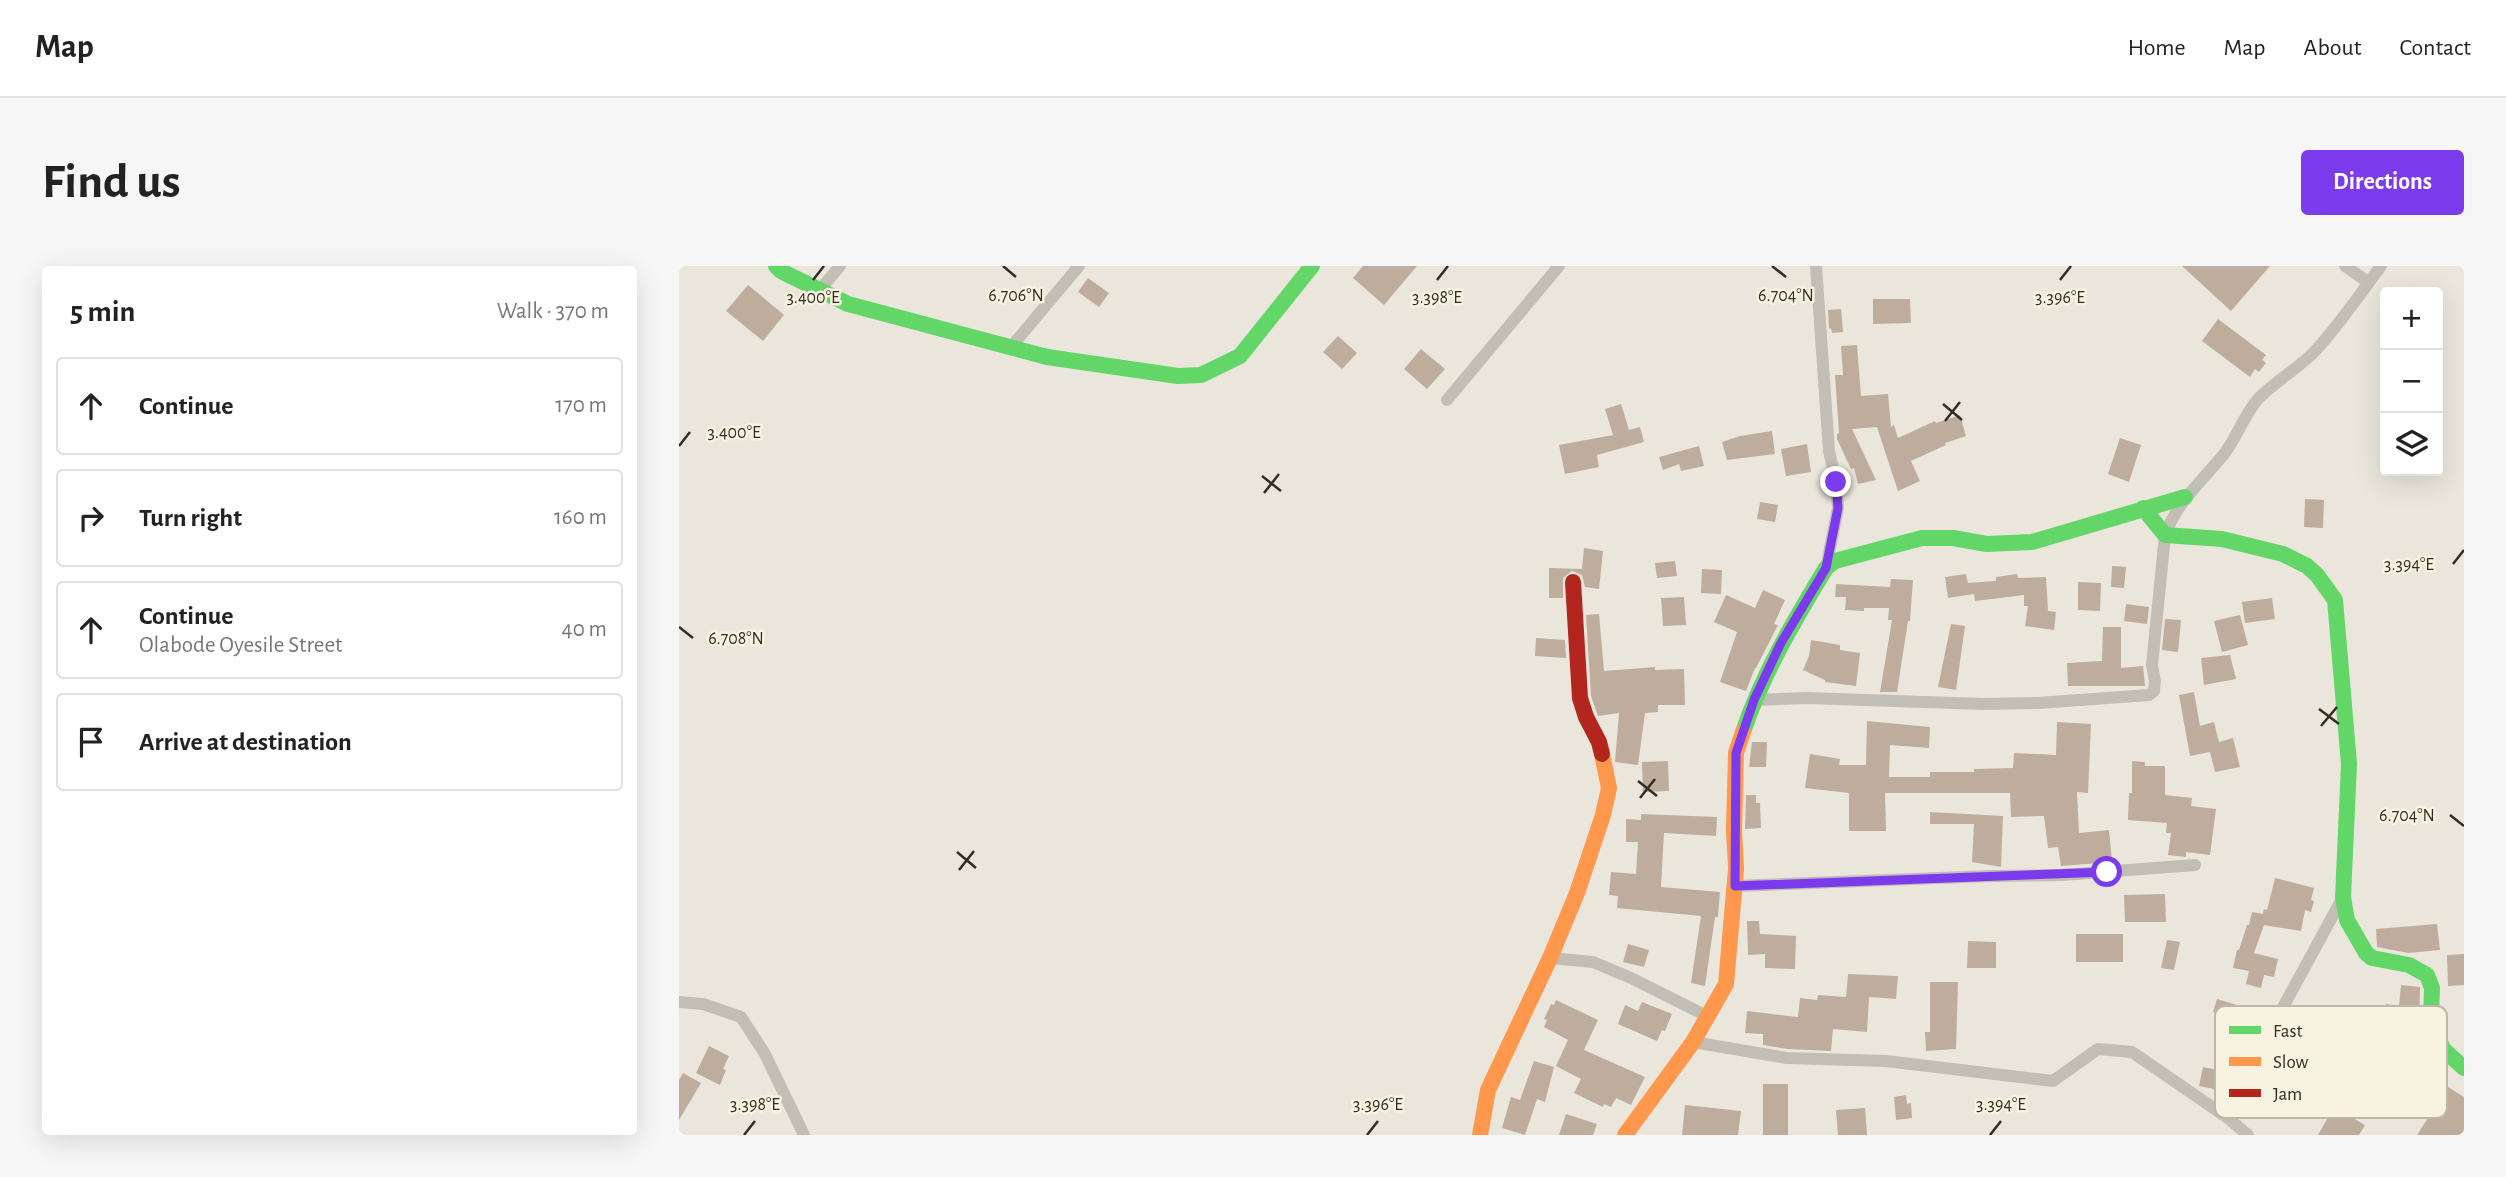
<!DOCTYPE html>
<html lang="en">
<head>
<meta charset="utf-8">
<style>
	body { margin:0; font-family:"Alegreya Sans",sans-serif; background:#f6f6f6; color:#222 }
	.controls { position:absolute; right:21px; top:21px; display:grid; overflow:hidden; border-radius:7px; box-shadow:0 7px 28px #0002 }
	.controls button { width:63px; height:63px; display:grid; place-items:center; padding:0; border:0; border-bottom:2px solid #e0e0e0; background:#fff; color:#222; font:35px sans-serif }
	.stop { position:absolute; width:21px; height:21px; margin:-16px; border:5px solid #7c3aed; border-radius:50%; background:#fff }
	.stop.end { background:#7c3aed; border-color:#fff; box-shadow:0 2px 7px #0008 }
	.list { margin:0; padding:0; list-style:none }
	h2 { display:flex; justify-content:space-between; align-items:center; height:91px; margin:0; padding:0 28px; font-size:30px }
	h2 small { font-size:23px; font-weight:400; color:#767676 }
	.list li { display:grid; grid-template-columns:46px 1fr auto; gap:21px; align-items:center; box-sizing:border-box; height:98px; margin:0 14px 14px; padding:0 14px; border:2px solid #e0e0e0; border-radius:7px }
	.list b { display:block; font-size:26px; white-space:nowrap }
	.list p { margin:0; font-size:23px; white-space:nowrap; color:#767676 }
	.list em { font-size:23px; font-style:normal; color:#767676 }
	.icon { flex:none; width:38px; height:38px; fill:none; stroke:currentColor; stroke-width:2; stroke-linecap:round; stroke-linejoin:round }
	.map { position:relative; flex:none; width:1785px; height:869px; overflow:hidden; border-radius:7px }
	header { display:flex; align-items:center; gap:42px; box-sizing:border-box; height:98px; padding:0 35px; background:#fff; border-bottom:2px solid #e0e0e0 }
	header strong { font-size:33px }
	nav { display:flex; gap:38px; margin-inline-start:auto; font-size:24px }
	.intro { display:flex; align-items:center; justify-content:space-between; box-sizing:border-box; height:168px; padding:0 42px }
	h1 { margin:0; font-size:49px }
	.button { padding:18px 32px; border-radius:7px; background:#7c3aed; color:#fff; font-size:24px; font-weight:700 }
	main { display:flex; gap:42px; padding:0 42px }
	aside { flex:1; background:#fff; border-radius:7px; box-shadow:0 7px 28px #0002 }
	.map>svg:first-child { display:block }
</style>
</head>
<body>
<header>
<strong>Map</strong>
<nav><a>Home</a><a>Map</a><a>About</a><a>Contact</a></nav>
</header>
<div class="intro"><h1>Find us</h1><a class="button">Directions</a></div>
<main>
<aside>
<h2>5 min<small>Walk · 370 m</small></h2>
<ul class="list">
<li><svg class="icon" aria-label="ahead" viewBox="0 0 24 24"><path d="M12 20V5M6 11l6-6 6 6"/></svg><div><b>Continue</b></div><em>170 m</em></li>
<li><svg class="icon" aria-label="right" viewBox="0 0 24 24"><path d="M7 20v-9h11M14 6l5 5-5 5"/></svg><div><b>Turn right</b></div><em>160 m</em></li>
<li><svg class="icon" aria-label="ahead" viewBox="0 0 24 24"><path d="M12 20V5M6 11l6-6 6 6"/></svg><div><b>Continue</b><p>Olabode Oyesile Street</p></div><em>40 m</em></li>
<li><svg class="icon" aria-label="arrive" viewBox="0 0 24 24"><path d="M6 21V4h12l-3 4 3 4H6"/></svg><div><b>Arrive at destination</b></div></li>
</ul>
</aside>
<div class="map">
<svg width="1785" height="869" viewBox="0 0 1785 869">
	<rect width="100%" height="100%" fill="#eae6dc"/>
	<!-- building -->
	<path fill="#bead9d" d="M 684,0 L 738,0 L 705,39 L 674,12 Z
		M 1503,0 L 1591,0 L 1552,45 Z
		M 409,12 L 430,27 L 420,41 L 399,26 Z
		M 69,19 L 105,49 L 84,75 L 47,45 Z
		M 1194,33 L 1231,33 L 1232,57 L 1194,58 Z
		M 1162,43 L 1164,66 L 1153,67 L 1152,62 L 1150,63 L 1149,44 Z
		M 1539,53 L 1587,89 L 1583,94 L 1587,97 L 1580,106 L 1576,103 L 1571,111 L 1523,75 Z
		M 659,70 L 678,87 L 663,103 L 644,86 Z
		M 1178,79 L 1182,130 L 1209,128 L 1212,161 L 1215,159 L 1219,172 L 1256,155 L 1257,157 L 1281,149 L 1287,170 L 1266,177 L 1267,179 L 1232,195 L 1241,215 L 1219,225 L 1198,161 L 1173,163 L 1197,214 L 1179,218 L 1175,202 L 1172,203 L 1158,173 L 1158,168 L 1160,167 L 1156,109 L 1164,109 L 1162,80 Z
		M 742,83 L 766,103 L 748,123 L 725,103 Z
		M 942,138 L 950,164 L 961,161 L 965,176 L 918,189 L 920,201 L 886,208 L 880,179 L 934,169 L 926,143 Z
		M 1093,165 L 1096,188 L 1048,194 L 1043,176 L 1061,170 Z
		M 1441,172 L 1462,179 L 1450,216 L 1429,208 Z
		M 1128,178 L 1132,206 L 1107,210 L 1102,183 Z
		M 1020,180 L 1025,200 L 1002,205 L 1000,198 L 984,204 L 980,191 Z
		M 1626,233 L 1645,234 L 1644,262 L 1625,261 Z
		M 1081,236 L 1099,239 L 1096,256 L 1078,253 Z
		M 905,282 L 924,285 L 920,323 L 906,321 L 903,309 L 893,305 L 884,312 L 884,332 L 870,332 L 870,302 L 903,303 Z
		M 996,295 L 998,310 L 978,312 L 976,297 Z
		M 1433,300 L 1447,301 L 1445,322 L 1432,321 Z
		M 1023,303 L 1043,304 L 1042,328 L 1022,327 Z
		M 1287,308 L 1289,317 L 1317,315 L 1317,311 L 1338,308 L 1339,312 L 1367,311 L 1369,345 L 1377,346 L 1375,364 L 1346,360 L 1349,340 L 1345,340 L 1345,329 L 1296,335 L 1295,328 L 1269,332 L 1266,311 Z
		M 1212,313 L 1234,314 L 1231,355 L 1229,355 L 1218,426 L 1201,426 L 1213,354 L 1209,354 L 1210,342 L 1185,342 L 1185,345 L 1166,344 L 1167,331 L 1156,331 L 1157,318 L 1211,321 Z
		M 1399,316 L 1422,317 L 1421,345 L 1399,344 Z
		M 1084,324 L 1106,334 L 1095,358 L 1099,359 L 1077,402 L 1076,402 L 1067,425 L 1041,416 L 1058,366 L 1035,356 L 1047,329 L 1076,342 Z
		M 1005,331 L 1007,359 L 984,360 L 982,332 Z
		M 1593,332 L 1596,353 L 1566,357 L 1563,336 Z
		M 1447,338 L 1470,341 L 1468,358 L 1445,355 Z
		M 920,348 L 925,405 L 976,401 L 976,404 L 1005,403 L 1006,439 L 979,439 L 979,446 L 966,447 L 959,499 L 936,496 L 940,447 L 919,450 L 912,430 L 907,349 Z
		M 1561,349 L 1569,379 L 1543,386 L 1535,355 Z
		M 1486,353 L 1502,354 L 1499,386 L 1483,384 Z
		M 1272,358 L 1286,360 L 1277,424 L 1259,421 Z
		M 1424,361 L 1442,361 L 1442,402 L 1464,400 L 1466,420 L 1389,420 L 1388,397 L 1423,395 Z
		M 857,372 L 886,374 L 887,392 L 856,390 Z
		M 1132,374 L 1161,379 L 1161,384 L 1181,387 L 1177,420 L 1146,416 L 1146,414 L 1124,404 L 1130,390 Z
		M 1551,389 L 1557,413 L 1525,419 L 1522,392 Z
		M 1515,426 L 1521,460 L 1535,456 L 1540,476 L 1554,472 L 1561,501 L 1536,506 L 1531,486 L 1511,490 L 1500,429 Z
		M 1188,455 L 1251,461 L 1250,482 L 1211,479 L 1210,511 L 1251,511 L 1251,506 L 1295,506 L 1295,503 L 1334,502 L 1335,487 L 1377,489 L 1378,456 L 1412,458 L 1409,527 L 1398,526 L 1400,567 L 1430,564 L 1433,596 L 1382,600 L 1379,581 L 1369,582 L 1365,550 L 1332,551 L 1331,527 L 1206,527 L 1207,565 L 1170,565 L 1170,527 L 1126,522 L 1131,488 L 1161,493 L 1160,499 L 1187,499 Z
		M 1073,476 L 1088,476 L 1087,501 L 1070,501 Z
		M 989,495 L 990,525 L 964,526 L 963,496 Z
		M 1453,495 L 1466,496 L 1466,500 L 1486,500 L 1486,529 L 1513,532 L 1512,540 L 1537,543 L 1531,589 L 1507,586 L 1507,591 L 1489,589 L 1492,567 L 1487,567 L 1488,557 L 1449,554 L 1450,527 L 1453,527 Z
		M 1067,529 L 1077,529 L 1077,537 L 1081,537 L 1082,562 L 1066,563 Z
		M 1251,546 L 1324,550 L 1322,601 L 1293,596 L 1295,558 L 1251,558 Z
		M 962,548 L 1038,551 L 1037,570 L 985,567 L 982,621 L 1041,626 L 1039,651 L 1036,651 L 1026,720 L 1012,717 L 1022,650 L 938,642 L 939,630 L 930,629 L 932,606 L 957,608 L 959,576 L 947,576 L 947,553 L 962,554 Z
		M 1596,612 L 1635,622 L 1632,634 L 1635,635 L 1632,646 L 1626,644 L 1622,665 L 1585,659 L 1575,687 L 1599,693 L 1595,711 L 1585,709 L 1582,722 L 1567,718 L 1570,705 L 1554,702 L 1558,684 L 1560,684 L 1568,659 L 1570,659 L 1573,646 L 1584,648 L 1585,643 L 1588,644 Z
		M 1486,628 L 1487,656 L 1446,656 L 1445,629 Z
		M 1068,655 L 1080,655 L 1081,668 L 1117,670 L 1116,703 L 1086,702 L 1086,688 L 1069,689 Z
		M 1758,658 L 1761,684 L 1729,687 L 1698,681 L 1697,663 Z
		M 1397,668 L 1444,668 L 1444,696 L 1397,696 Z
		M 1488,674 L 1501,676 L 1495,704 L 1482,702 Z
		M 1289,675 L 1317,676 L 1317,702 L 1288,702 Z
		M 949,678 L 970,684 L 965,701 L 944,696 Z
		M 1785,688 L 1785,719 L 1769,720 L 1768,689 Z
		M 1169,708 L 1219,710 L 1217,733 L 1190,731 L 1188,766 L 1154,763 L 1152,785 L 1109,783 L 1084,779 L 1084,768 L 1066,767 L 1068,745 L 1119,751 L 1121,732 L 1138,734 L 1139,729 L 1167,731 Z
		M 1251,716 L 1279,716 L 1277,783 L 1247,785 L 1246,766 L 1251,766 Z
		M 1722,719 L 1741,721 L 1740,770 L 1705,767 L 1707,738 L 1720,740 Z
		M 1538,733 L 1558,739 L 1554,752 L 1534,746 Z
		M 877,734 L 919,754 L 905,784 L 966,811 L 952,839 L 937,832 L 932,841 L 925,838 L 924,841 L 895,827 L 902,813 L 877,800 L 889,774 L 865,761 L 868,754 L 865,753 L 872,738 L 875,739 Z
		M 963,736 L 993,748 L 986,765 L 983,764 L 978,775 L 939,758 L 946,739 L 959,745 Z
		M 30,780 L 50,790 L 44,803 L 47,804 L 41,819 L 17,807 Z
		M 855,795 L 875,801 L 866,836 L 858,833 L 846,869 L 823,862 L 832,831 L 841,834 Z
		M 1524,801 L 1554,807 L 1550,826 L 1520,820 Z
		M 4,807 L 22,817 L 0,854 L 0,814 Z
		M 1084,818 L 1109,818 L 1109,869 L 1084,869 Z
		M 1769,821 L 1785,831 L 1785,869 L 1738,869 Z
		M 1227,829 L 1228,838 L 1232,837 L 1233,852 L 1217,854 L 1215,831 Z
		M 1006,839 L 1062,845 L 1059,869 L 1003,869 Z
		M 1655,841 L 1686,859 L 1680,869 L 1639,869 Z
		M 1186,842 L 1188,869 L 1159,869 L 1157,844 Z
		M 887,848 L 918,858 L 914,869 L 880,869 Z"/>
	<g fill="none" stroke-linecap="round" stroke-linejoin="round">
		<!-- street -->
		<path stroke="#c3beb5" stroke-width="12" d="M 1137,0 L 1150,185 L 1157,216 L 1159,242 L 1147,302
			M 1666,0 L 1689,16
			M 140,25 L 161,0
			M 333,80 L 400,0
			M 768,134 L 880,0
			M 1075,434 L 1128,432 L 1304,438 L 1359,437 L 1470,429 L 1475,425 L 1476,415 L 1473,399 L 1486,269 C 1498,236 1523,215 1545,188 C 1558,171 1565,149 1579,133 C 1596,115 1619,103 1636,85 C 1661,58 1680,29 1702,0
			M 1056,620 L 1311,610 L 1383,609 L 1516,599
			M 871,692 L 914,696 L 952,712 L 1028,750
			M 0,736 L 24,738 L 62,751 L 86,788 L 125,869
			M 1014,776 L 1108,792 L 1207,795 L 1374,815 L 1419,783 L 1453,786 L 1549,852
			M 1569,869 L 1549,852 L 1562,831 L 1571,802 L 1664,631"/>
		<!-- fast -->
		<path stroke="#63d668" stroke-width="16" d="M 97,0 L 102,5 L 169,38 L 368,91 L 499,110 L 522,109 L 561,90 L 633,0
			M 1464,242 L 1486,269 L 1543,273 L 1604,288 L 1628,300 L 1638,309 L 1656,334 L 1670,498 L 1664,631 L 1668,654 L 1687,687 L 1693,692 L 1730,699 L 1748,709 L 1753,722 L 1752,751 L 1755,766 L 1765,784 L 1785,802
			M 1064,466 C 1084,407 1115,355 1147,302 L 1156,295 L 1243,272 L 1274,272 L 1308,278 L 1353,276 L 1506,231"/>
		<!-- slow -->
		<path stroke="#ff974d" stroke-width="16" d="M 801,869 L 809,824 L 871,692 L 898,627 L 924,549 L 930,522 L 923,488
			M 946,869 L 1014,776 L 1047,718 L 1057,603 L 1055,564 L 1057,487 L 1064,466"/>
		<!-- jam -->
		<path stroke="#b3261e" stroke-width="16" d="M 894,316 L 901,432 L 907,451 L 920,476 L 923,488"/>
	</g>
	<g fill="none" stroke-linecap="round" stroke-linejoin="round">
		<!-- route -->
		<path stroke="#7c3aed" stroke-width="9" d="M 1157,216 L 1159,242 L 1147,302 L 1102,377 L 1075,434 L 1057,487 L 1056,620 L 1428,606"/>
	</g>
	<!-- ticks -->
	<path fill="none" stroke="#322c24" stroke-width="2.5" d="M 324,0 L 337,11M 1093,0 L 1107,11M 134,14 L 145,0M 758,14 L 769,0M 1381,14 L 1392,0M 1264,138 L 1283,154M 1266,155 L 1281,136M 0,180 L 11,166M 583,210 L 602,225M 585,227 L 600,208M 1774,298 L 1785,284M 0,361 L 14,372M 1640,443 L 1660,458M 1642,460 L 1658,441M 959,515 L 978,530M 961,532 L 976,513M 1771,549 L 1785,560M 278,586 L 297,602M 280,604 L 295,585M 65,869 L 76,855M 688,869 L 699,855M 1311,869 L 1322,855"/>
	<!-- legend -->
	<rect x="1536" y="740" width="232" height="112" rx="10" fill="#f8f2e1" stroke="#bdb7a8" stroke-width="2"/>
	<rect x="1550" y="760" width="32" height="8" fill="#63d668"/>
	<rect x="1550" y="791" width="32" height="9" fill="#ff974d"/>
	<rect x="1550" y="823" width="32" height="8" fill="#b3261e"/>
	<g font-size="19" fill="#322c24">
		<text x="1594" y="771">Fast</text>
		<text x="1594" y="802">Slow</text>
		<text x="1594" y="834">Jam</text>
	</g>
	<g font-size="18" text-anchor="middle" fill="#322c24" stroke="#f8f2e1" stroke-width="5" stroke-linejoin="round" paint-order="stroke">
		<text x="337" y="35">6.706°N</text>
		<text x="1107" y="35">6.704°N</text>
		<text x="134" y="37">3.400°E</text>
		<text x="758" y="37">3.398°E</text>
		<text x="1381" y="37">3.396°E</text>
		<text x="55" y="172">3.400°E</text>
		<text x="1730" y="304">3.394°E</text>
		<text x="57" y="378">6.708°N</text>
		<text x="1728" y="555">6.704°N</text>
		<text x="76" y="844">3.398°E</text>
		<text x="699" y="844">3.396°E</text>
		<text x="1322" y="844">3.394°E</text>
	</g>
</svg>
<div class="controls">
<button>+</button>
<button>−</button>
<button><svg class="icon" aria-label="layers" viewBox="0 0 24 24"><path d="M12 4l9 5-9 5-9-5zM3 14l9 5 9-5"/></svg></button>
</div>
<div class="stop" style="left:1428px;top:606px"></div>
<div class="stop end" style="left:1157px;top:216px"></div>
</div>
</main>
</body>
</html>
